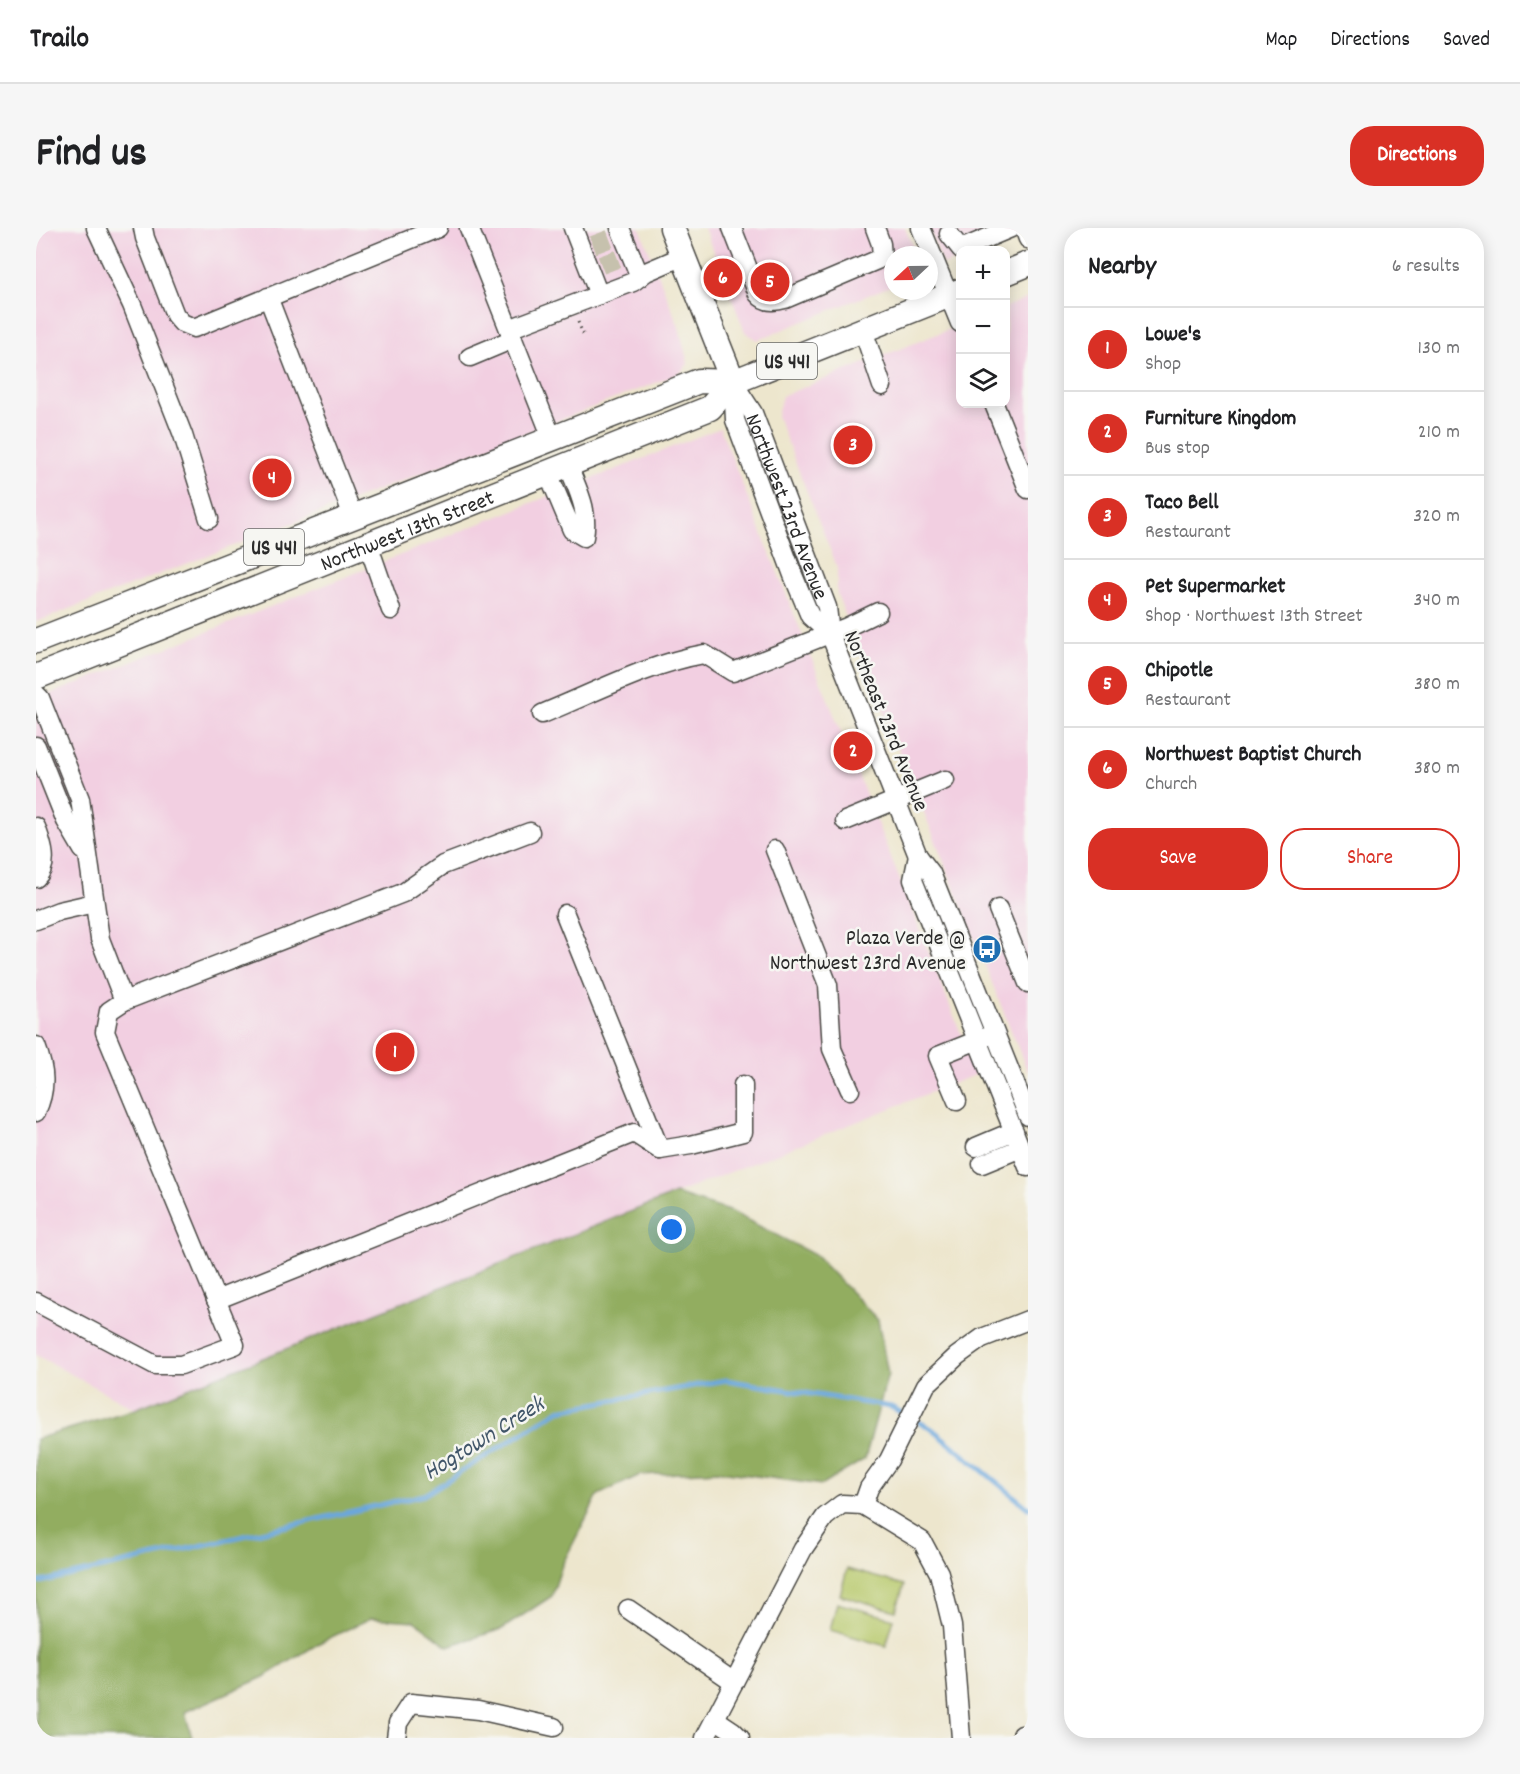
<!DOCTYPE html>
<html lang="en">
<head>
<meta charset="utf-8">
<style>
	body { margin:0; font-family:Dekko,sans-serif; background:#f6f6f6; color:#202124 }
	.controls { position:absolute; right:18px; top:18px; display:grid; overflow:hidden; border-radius:12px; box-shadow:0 3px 15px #0003 }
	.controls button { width:54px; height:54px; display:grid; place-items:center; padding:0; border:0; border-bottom:2px solid #e0e0e0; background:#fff; color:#202124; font:30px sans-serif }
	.compass { position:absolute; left:848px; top:18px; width:54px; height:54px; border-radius:50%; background:#fff; box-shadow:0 3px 15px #0003; rotate:248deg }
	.you { position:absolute; left:636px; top:1002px; width:21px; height:21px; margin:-15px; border:4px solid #fff; border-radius:50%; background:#1a73e8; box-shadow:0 0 0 9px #1a73e833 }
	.badge { display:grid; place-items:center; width:39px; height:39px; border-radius:50%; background:#d93025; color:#fff; font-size:20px; font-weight:700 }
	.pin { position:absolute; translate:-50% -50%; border:3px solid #fff; box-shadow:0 2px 6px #0006 }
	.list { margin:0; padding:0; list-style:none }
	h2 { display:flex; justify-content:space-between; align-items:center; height:78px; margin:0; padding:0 24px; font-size:26px }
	h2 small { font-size:20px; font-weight:400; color:#757577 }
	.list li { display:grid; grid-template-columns:39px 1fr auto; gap:18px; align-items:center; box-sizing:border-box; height:84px; padding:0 24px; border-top:2px solid #e0e0e0 }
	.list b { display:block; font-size:22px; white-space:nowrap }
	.list p { margin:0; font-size:20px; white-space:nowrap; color:#757577 }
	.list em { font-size:20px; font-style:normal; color:#757577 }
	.actions { display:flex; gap:12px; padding:18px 24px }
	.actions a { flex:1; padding:14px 0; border:2px solid #d93025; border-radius:24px; text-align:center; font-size:21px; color:#d93025 }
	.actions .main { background:#d93025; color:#fff }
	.icon { flex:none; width:33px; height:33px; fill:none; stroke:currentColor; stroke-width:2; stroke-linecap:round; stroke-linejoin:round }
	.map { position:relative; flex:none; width:992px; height:1510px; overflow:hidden; border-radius:24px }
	header { display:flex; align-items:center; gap:36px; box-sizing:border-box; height:84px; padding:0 30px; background:#fff; border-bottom:2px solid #e0e0e0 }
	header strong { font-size:28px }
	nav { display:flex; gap:33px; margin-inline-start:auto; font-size:21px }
	.intro { display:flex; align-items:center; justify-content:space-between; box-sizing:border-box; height:144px; padding:0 36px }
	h1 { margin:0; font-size:42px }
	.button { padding:15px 27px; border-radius:24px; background:#d93025; color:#fff; font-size:21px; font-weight:700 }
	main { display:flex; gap:36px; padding:0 36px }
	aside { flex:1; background:#fff; border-radius:24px; box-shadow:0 3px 15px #0003 }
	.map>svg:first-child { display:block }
</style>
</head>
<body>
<header>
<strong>Trailo</strong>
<nav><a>Map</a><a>Directions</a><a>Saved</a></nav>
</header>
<div class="intro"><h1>Find us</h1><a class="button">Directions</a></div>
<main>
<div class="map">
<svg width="992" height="1510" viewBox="0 0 992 1510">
	<rect width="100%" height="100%" fill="#f6f6f2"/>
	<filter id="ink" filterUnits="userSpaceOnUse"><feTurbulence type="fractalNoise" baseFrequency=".0167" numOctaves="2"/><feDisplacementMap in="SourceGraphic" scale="12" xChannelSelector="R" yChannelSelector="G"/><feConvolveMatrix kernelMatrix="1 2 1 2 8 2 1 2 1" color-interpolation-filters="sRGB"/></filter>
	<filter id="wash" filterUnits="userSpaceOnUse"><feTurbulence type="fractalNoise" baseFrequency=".008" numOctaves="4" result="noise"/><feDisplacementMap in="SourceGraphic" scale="24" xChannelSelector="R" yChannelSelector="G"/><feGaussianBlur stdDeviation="1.35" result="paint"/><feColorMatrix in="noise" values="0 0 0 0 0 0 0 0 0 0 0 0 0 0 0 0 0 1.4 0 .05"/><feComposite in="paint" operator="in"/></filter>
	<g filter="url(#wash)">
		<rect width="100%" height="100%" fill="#ede6cd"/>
		<!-- built -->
		<path fill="#f2cfe1" d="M 0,0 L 604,0 L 643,99 L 652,136 L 643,146 L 0,394 Z
			M 668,0 L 869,0 L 880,27 L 857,27 L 857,57 L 721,112 L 709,104 Z
			M 893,0 L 992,0 L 992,3 L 944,22 L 924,22 L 924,30 L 907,37 Z
			M 992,70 L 992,845 L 801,366 L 801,339 L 741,188 L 746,168 L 924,97 L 924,176 L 970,176 L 970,79 Z
			M 684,200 L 941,846 L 99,1181 L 0,1127 L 0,472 Z"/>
		<!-- green -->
		<path fill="#b8c96c" stroke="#727a4c" stroke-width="1.5" d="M 811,1341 L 868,1357 L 860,1383 L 804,1367 Z
			M 801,1375 L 858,1391 L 850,1418 L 794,1402 Z"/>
		<!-- forest -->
		<path fill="#92ad60" stroke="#5e6c46" stroke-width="1.5" d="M 639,966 L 696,984 L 779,1027 L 842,1092 L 852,1146 L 829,1231 L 786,1257 L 684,1243 L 604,1247 L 562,1267 L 526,1337 L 516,1368 L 466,1401 L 412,1418 L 379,1393 L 335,1390 L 285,1414 L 230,1448 L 149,1484 L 156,1510 L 0,1510 L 0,1211 L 99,1181 Z"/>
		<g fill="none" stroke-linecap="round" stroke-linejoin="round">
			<!-- stream -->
			<path stroke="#6ba7dc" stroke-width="5" d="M 0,1355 L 388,1267 L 523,1182 L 690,1152 L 855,1179 L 896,1201 L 992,1280"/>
		</g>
	</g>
	<g filter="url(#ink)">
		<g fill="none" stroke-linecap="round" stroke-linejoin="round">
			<!-- minor-tunnel -->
			<path stroke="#c6c1ad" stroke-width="18" stroke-dasharray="18 9" stroke-linecap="butt" d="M 557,17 L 578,9
				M 565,37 L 586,29"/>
			<!-- minor casing -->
			<g stroke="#484743" stroke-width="21">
				<g id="minor">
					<path d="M 60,0 L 96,77 L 147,207 L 173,291"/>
					<path d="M 107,0 L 109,10 L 139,87 L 146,95 L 158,100 L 402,0"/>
					<path d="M 433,0 L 516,210"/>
					<path d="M 537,0 L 563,67"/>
					<path d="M 584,0 L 604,49"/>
					<path d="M 696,0 L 722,66 C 729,75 739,74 749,71 L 841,32 L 846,29 L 845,16 L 839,0"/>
					<path d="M 885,0 L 924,95"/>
					<path d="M 988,0 L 992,11"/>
					<path d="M 913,6 L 925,21 L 975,0"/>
					<path d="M 232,69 L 317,288"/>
					<path d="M 473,101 L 597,54 L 610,44 L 647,28"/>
					<path d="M 827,102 L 846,158"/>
					<path d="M 434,129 L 477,111"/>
					<path d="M 697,154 L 699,192 L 757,347 L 774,388 L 794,406 L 882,628 L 895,645 L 992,888"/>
					<path id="s1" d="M 698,156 L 717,185 L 791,379 L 794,406"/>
					<path d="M 958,176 L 992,261"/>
					<path d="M 512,245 L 536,302 L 548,309 C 553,281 542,263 532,237"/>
					<path d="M 332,316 L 355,382"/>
					<path d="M 0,466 L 4,470 L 44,571 L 64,711 L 88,773 L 367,665 L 407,637 L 494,604"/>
					<path d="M 506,486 C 558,465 612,436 668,426 L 697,444 L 811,399 L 842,384"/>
					<path d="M 0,518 L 30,593 L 47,622"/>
					<path d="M 809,593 L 909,552"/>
					<path d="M 0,599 C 6,616 14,636 0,650"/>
					<path d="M 739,622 L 792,757 L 796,821 L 814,862"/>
					<path d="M 882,628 L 877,652 L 992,939"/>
					<path d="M 962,681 L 992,755"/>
					<path d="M 529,686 L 624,922"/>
					<path d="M 0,692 L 23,683 L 58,675"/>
					<path d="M 0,818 C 9,842 11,861 0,884"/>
					<path d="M 921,873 L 902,828 L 952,808"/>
					<path d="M 940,919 L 978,903"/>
					<path d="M 946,936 L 985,920"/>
					<path d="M 180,1072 L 598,905 L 624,922 L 655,917 L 707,904 L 707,857"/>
					<path d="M 0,1074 L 119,1137 L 145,1137 L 199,1117 L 69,804 L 73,783 L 88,773"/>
					<path d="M 827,1277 L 833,1260 L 853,1232 L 890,1157 L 921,1128 L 946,1110 L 992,1092"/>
					<path d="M 592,1381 L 698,1454"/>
					<path d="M 679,1491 L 697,1503 L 704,1510"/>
					<path d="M 360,1510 L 362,1495 L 375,1475 L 442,1482 L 518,1499"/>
					<path d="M 669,1510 L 767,1321 L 789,1289 L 806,1276 L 827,1277 L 886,1313 L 903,1345 L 916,1398 L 925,1510"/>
					<path d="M 985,1510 L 986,1507"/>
				</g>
			</g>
			<!-- major casing -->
			<g stroke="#484743" stroke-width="27">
				<g id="major">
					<path d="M 636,0 L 697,154"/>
					<path d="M 970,45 L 992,36"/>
					<path d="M 0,413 L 663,153 L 697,154 L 924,63"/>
					<path id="s2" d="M 0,449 L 674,180 L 697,154"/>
				</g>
			</g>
			<!-- path -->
			<path stroke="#484743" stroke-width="3" stroke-dasharray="1.5 4.5" stroke-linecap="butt" d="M 542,94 L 547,106"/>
			<!-- minor -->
			<use href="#minor" stroke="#fff" stroke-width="18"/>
			<!-- major -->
			<use href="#major" stroke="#fff" stroke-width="24"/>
		</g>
	</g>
	<!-- icons -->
	<defs>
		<g id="bus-disc" transform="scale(1.5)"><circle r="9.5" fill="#1f6fb2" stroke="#f6f6f2"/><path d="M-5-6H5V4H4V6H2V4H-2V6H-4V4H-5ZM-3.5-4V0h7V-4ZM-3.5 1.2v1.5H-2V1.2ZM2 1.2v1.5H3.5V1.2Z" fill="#fff"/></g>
	</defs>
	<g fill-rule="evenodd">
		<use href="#bus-disc" x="951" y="721"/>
	</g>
	<g text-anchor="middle" stroke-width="5" stroke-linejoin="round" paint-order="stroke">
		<!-- shield labels -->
		<g fill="#f6f6f2" stroke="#686867" stroke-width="1.5">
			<rect x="721" y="115" width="60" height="36" rx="4.5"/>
			<rect x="208" y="301" width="60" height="36" rx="4.5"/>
		</g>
		<g font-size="21" font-weight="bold" fill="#2b2b2b">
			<text x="751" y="140">US 441</text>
			<text x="238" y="326">US 441</text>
		</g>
		<!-- street labels -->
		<g font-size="22" fill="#2b2b2b" stroke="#f6f6f2">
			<text dy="8" stroke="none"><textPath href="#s1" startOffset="134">Northwest 23rd Avenue</textPath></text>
			<text dy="8" stroke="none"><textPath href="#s2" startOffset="399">Northwest 13th Street</textPath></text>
			<text transform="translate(852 492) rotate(68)" y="8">Northeast 23rd Avenue</text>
		</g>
		<!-- poi labels -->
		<g font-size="22" fill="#2b2b2b" stroke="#f6f6f2" text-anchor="end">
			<text x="930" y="716">Plaza Verde @<tspan x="930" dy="25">Northwest 23rd Avenue</tspan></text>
		</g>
		<!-- water labels -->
		<g font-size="24" font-style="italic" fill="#415669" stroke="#f6f6f2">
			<text transform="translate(447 1209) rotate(-32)" y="8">Hogtown Creek</text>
		</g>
	</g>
</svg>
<div class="controls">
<button>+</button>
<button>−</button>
<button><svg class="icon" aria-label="layers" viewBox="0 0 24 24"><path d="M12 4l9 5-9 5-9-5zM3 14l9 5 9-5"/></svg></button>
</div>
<svg class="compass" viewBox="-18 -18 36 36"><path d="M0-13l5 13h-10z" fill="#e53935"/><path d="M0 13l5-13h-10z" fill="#757577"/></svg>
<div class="you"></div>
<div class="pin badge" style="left:359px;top:824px">1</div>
<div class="pin badge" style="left:817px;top:523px">2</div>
<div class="pin badge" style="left:817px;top:217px">3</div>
<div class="pin badge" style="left:236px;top:250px">4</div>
<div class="pin badge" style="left:734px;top:54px">5</div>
<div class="pin badge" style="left:687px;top:50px">6</div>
</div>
<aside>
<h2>Nearby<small>6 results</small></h2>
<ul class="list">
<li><span class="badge">1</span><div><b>Lowe's</b><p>Shop</p></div><em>130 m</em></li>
<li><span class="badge">2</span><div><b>Furniture Kingdom</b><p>Bus stop</p></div><em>210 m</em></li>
<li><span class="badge">3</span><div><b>Taco Bell</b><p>Restaurant</p></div><em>320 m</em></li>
<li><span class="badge">4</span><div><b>Pet Supermarket</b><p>Shop · Northwest 13th Street</p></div><em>340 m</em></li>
<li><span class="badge">5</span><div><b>Chipotle</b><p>Restaurant</p></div><em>380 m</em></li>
<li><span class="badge">6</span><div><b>Northwest Baptist Church</b><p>Church</p></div><em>380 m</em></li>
</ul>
<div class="actions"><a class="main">Save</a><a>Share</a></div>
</aside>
</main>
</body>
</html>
